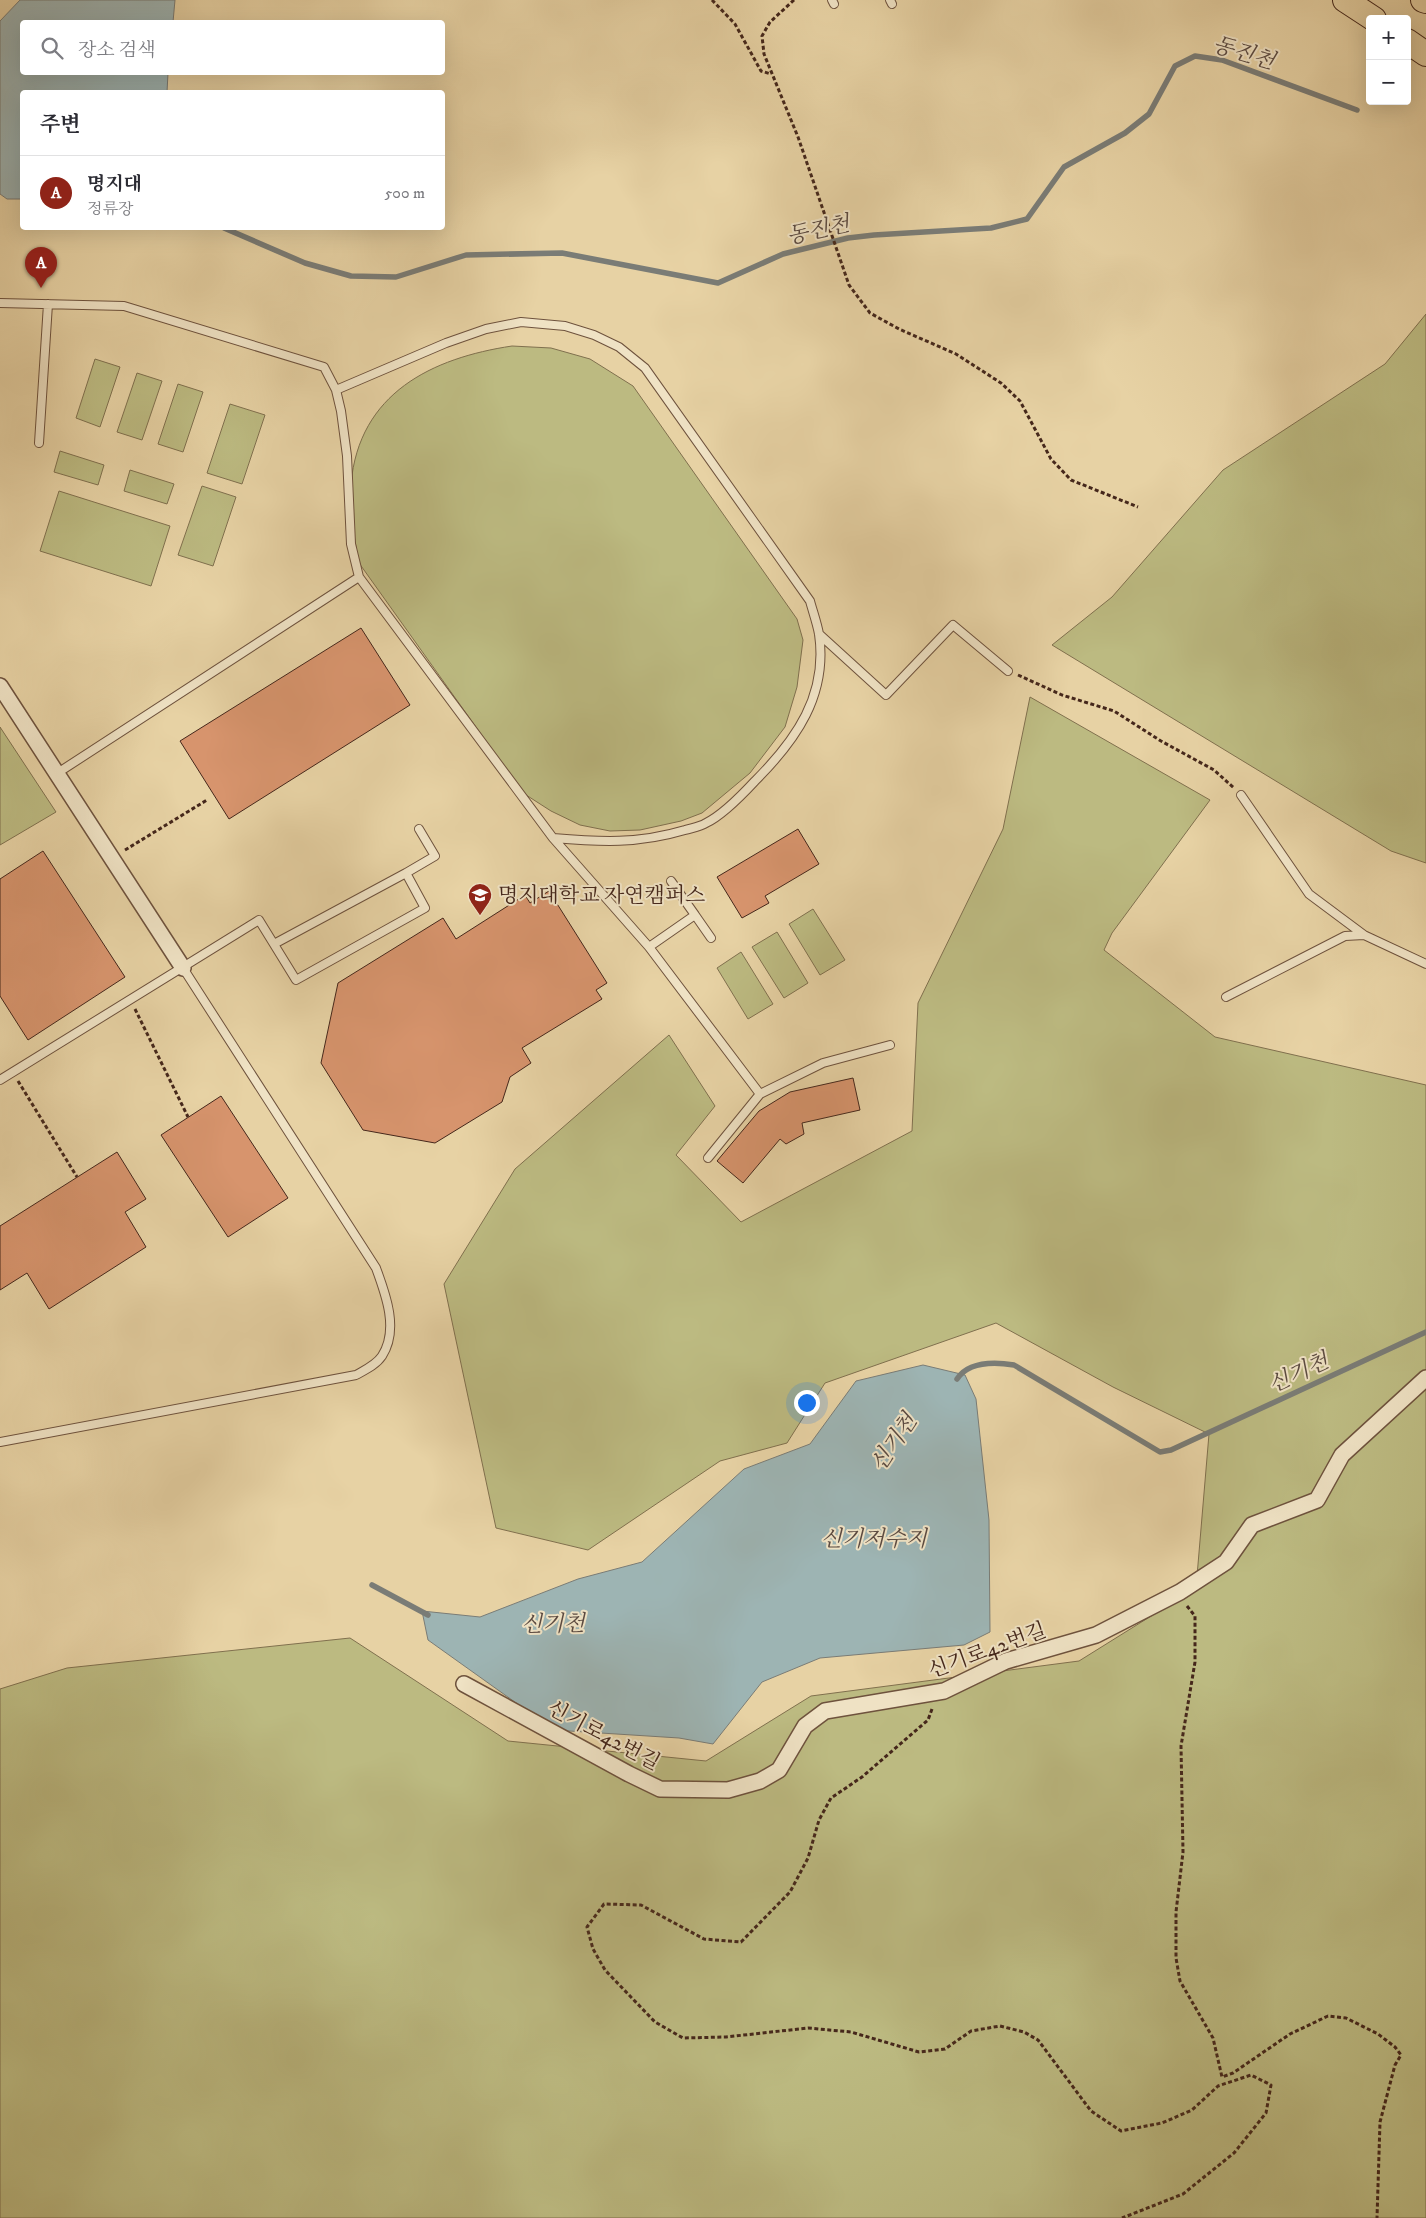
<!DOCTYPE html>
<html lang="ko">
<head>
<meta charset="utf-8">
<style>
	body { margin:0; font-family:"IM FELL DW Pica","Noto Serif KR",serif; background:#f7f7f7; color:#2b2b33 }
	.controls { position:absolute; right:15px; top:15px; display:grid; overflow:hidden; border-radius:5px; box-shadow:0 5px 20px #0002 }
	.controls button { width:45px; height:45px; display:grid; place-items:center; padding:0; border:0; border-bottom:1px solid #e1e1e2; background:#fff; color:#2b2b33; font:25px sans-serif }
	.you { position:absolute; left:806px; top:1402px; width:18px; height:18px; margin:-12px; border:4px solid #fff; border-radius:50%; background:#1a73e8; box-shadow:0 0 0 8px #1a73e833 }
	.badge { display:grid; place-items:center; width:32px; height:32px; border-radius:50%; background:#8f2418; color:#fff; font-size:16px; font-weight:700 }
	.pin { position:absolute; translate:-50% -41px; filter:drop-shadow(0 1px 2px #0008) }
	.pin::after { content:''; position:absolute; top:26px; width:18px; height:15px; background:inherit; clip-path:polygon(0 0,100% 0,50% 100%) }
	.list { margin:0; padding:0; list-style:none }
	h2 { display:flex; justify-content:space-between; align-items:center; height:65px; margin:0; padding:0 20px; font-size:21px }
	h2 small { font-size:16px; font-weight:400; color:#7c7c81 }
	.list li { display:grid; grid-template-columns:32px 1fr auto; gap:15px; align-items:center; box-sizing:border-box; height:75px; padding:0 20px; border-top:1px solid #e1e1e2 }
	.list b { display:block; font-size:19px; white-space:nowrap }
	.list p { margin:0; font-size:16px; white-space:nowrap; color:#7c7c81 }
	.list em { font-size:16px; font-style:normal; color:#7c7c81 }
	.icon { flex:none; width:28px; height:28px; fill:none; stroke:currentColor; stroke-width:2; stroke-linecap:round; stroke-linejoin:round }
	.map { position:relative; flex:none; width:1426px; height:2218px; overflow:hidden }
	.search { position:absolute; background:#fff; box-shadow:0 5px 20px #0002; left:20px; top:20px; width:425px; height:55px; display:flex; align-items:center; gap:12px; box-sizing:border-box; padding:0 18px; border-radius:5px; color:#7c7c81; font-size:19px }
	.panel { position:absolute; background:#fff; box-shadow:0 5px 20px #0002; left:20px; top:90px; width:425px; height:140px; border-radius:5px }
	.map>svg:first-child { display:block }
</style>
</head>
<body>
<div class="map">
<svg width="1426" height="2218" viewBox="0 0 1426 2218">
	<rect width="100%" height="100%" fill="#e7d2a4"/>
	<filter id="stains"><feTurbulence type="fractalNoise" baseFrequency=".004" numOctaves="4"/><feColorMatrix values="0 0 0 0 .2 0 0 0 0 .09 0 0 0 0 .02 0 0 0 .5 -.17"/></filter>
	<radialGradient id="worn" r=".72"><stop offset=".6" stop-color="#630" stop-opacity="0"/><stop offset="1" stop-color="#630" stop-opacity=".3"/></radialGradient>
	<!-- green -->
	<path fill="#bcba81" stroke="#80704e" d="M 1426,314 L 1426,863 L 1391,851 L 1052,645 L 1112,597 L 1223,470 L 1385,364 Z
		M 512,346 L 551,348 L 590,359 L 633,386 L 797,619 L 803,640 L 797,687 L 785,727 L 750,773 L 702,813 L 681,821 L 640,830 L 610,831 L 580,825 L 551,811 L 523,793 L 359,563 C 354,537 349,510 351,484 C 359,393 432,358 512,346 Z
		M 95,359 L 120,367 L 100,427 L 76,418 Z
		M 137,373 L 162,381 L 142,440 L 117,432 Z
		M 178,384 L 203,392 L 183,452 L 158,444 Z
		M 230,404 L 265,415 L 242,484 L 207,473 Z
		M 60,451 L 104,465 L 98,485 L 54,472 Z
		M 130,470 L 174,484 L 167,504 L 124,491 Z
		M 202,486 L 236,497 L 213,566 L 178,555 Z
		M 59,491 L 170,526 L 151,586 L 40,551 Z
		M 1030,697 L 1210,800 L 1112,933 L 1104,950 L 1215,1037 L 1426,1085 L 1426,2218 L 0,2218 L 0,1689 L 67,1668 L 350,1638 L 508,1741 L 706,1761 L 811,1696 L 1079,1661 L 1196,1588 L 1209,1434 L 1113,1387 L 996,1323 L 825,1383 L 787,1443 L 720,1461 L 588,1550 L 496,1528 L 444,1284 L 515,1169 L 669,1035 L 715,1106 L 676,1155 L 741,1222 L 912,1131 L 918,1003 L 1003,829 Z
		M 0,727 L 56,812 L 0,845 Z
		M 813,909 L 845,960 L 820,975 L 789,924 Z
		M 777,932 L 808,983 L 784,998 L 752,947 Z
		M 741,952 L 773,1004 L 748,1019 L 717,968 Z"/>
	<!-- water -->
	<path fill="#9db4b3" stroke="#7a7c76" d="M 20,0 L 175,0 L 173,22 L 22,22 L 22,72 L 168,73 L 167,92 L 22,92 L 22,199 L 7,199 L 0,194 L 0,21 Z
		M 923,1365 L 965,1375 L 976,1399 L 989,1520 L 990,1632 L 964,1645 L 820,1658 L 762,1682 L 713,1744 L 679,1738 L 554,1730 L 428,1640 L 422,1611 L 480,1617 L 578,1579 L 642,1562 L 744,1469 L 810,1444 L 856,1381 Z"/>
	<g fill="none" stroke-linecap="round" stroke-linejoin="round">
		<!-- stream -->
		<path stroke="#7a7c76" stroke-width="5.5" d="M 224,228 L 305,263 L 351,276 L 396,277 L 466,255 L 562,253 L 718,283 L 783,254 L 848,238 L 874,235 L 991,228 L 1027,219 L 1064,167 L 1125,133 L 1149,114 L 1175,66 L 1195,56 L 1222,60 L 1357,110
			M 957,1379 C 969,1361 995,1362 1014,1365 L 1160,1452 L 1171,1450 L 1426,1332
			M 372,1585 L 428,1615"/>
	</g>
	<!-- building -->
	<path fill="#d7946d" stroke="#45271b" d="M 361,628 L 410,705 L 229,819 L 180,741 Z
		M 798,829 L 819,864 L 765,896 L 769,903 L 742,918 L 717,877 Z
		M 43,851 L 125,977 L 28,1040 L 0,996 L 0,879 Z
		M 549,891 L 607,983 L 596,990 L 602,999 L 522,1048 L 531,1063 L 510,1077 L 502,1102 L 435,1143 L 363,1130 L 321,1063 L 338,983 L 443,918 L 456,939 L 525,895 L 530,903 Z
		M 853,1078 L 860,1110 L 802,1123 L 804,1134 L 786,1144 L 780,1139 L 743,1183 L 717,1161 L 759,1111 L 790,1092 Z
		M 221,1096 L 288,1198 L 228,1237 L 161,1135 Z
		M 117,1152 L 146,1199 L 125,1212 L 146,1247 L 49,1309 L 27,1273 L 0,1290 L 0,1226 Z"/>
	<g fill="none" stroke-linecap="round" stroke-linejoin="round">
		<!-- service casing -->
		<g stroke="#6e523d" stroke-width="10">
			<path id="service" d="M 832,0 L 834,4
				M 890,0 L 892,4
				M 0,303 L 124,306 L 324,367 L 336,390 L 341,411 L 347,456 L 351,544 L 359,577 L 553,838 C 601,842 638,844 685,830 C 691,828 700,827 706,823 C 723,815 742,795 755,781 C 796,740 828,695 819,634 C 817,623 813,612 810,601 L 645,368 L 619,347 L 594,335 L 565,326 L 521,322 L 486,329 L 446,343 L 336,390
				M 39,443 L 48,304
				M 819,634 L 886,695 L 953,625 L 1008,671
				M 56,774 L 359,577
				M 1241,795 L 1309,894 L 1364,935
				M 553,838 L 649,947 L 760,1094 L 823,1063 L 890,1045
				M 406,873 L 435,856 L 419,829
				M 695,915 L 711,938
				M 649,947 L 695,915 L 671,881
				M 1226,997 L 1345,936 L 1364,935 L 1426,964
				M 0,1080 L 259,920 L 296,980 L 425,908 L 406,873 L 274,944
				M 708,1158 L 760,1094
				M 0,1442 L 356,1375 C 365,1370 376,1365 382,1356 C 399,1330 386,1295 376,1268 L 183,968"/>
		</g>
		<!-- minor casing -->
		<g stroke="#6e523d" stroke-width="18">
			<path id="minor" d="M 0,686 L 183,968
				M 464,1684 L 629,1774 L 660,1789 L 728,1790 L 760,1781 L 779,1770 L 805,1726 L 825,1711 L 944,1691 L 1006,1661 L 1096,1635 L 1180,1592 L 1226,1562 L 1252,1525 L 1317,1500 L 1342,1455 L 1426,1378"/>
		</g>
		<!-- trunk casing -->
		<g stroke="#45271b" stroke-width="26">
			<path id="trunk" d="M 1345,0 L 1374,19
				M 1423,0 L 1426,1
				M 1407,41 L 1426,54"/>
		</g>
		<!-- path -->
		<path stroke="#45271b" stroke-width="3" stroke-dasharray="4 2.5" stroke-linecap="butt" d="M 712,0 L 735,24 L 761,71 L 771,74
			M 794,0 L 770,22 L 762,36 L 764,54 L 798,137 L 849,285 L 870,313 L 899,329 L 956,354 L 1001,383 L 1020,401 L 1051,459 L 1071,480 L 1138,507
			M 1018,675 L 1062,695 L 1114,711 L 1161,741 L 1214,770 L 1234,788
			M 125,850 L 207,800
			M 135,1009 L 188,1117
			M 18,1081 L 77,1177
			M 1187,1606 L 1195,1616 L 1195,1662 L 1181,1746 L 1183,1852 L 1176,1912 L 1176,1958 L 1180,1981 L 1213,2038 L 1222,2077 L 1233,2073 L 1290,2034 L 1328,2016 L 1346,2018 L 1378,2034 L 1395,2047 L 1401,2055 L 1395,2065 L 1380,2122 L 1377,2218
			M 932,1709 L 928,1720 L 862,1777 L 831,1798 L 819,1820 L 808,1858 L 790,1892 L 741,1942 L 704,1939 L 641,1905 L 604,1904 L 587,1927 L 593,1949 L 605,1970 L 655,2022 L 683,2038 L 726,2037 L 808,2028 L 851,2032 L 919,2052 L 945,2049 L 971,2031 L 1000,2026 L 1024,2032 L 1038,2040 L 1091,2111 L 1121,2131 L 1162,2123 L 1192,2110 L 1218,2086 L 1251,2075 L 1271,2085 L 1266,2113 L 1234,2153 L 1183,2194 L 1122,2218"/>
		<!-- service -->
		<use href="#service" stroke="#efe2c4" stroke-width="8"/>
		<!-- minor -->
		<use href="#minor" stroke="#efe2c4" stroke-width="15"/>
		<!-- trunk -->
		<use href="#trunk" stroke="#e7d2a4" stroke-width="24"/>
	</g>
	<!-- icons -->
	<defs>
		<g id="university-pin" transform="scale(1.25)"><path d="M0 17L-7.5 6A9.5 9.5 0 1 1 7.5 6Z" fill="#8f2418" stroke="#efe2c4"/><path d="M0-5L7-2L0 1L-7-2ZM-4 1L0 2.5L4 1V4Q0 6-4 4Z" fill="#fff"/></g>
	</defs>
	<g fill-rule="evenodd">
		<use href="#university-pin" x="480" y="895"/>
	</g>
	<g text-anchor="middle" stroke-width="4" stroke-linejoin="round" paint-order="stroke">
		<!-- poi labels -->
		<g font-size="21" fill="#45271b" stroke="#efe2c4" text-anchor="start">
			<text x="498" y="902">명지대학교 자연캠퍼스</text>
		</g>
		<!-- street labels -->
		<g font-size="21" fill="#45271b" stroke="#efe2c4">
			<text transform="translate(987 1650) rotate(-20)" y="7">신기로42번길</text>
			<text transform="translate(604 1735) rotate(28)" y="7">신기로42번길</text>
		</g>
		<!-- water labels -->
		<g font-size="22" font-style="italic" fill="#5b4a41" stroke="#efe2c4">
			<text transform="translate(1244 52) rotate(17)" y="8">동진천</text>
			<text transform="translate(818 229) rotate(-12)" y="8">동진천</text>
			<text transform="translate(1298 1372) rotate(-25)" y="8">신기천</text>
			<text transform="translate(893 1442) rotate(-56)" y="8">신기천</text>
			<text x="874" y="1546">신기저수지</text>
			<text transform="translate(553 1623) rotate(-1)" y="8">신기천</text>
		</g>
	</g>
	<rect width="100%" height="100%" filter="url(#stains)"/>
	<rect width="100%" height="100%" fill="url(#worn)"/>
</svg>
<div class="controls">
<button>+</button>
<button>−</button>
</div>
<div class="you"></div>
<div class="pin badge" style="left:41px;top:288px">A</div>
<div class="search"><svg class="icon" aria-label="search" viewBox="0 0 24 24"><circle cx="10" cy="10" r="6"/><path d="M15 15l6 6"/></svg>장소 검색</div>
<section class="panel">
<h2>주변<small></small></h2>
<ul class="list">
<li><span class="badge">A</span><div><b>명지대</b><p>정류장</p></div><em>500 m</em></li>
</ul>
</section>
</div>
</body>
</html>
